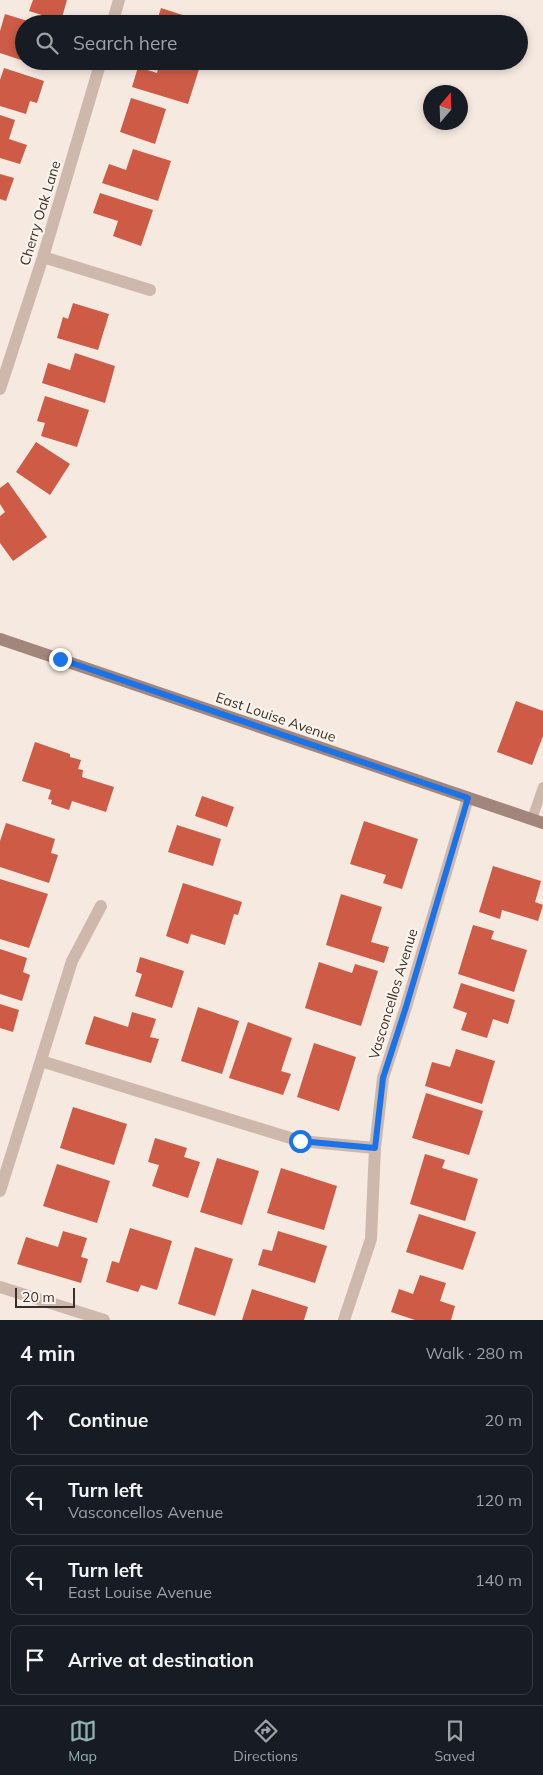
<!DOCTYPE html>
<html lang="en">
<head>
<meta charset="utf-8">
<style>
	body { margin:0; font-family:Mulish,sans-serif; background:#242831; color:#f1f3f6 }
	.compass { position:absolute; left:423px; top:85px; width:45px; height:45px; border-radius:50%; background:#171b24; box-shadow:0 2px 8px #0003; rotate:19deg }
	.scale { position:absolute; left:15px; bottom:12px; width:60px; box-sizing:border-box; padding-left:5px; border:2px solid #3c2e2a; border-top:0; font-size:14px; line-height:18px; white-space:nowrap; color:#3c2e2a; -webkit-text-stroke:4px #fbf4ed; paint-order:stroke }
	.stop { position:absolute; width:15px; height:15px; margin:-11px; border:4px solid #1a73e8; border-radius:50%; background:#fff }
	.stop.end { background:#1a73e8; border-color:#fff; box-shadow:0 1px 5px #0008 }
	.list { margin:0; padding:0; list-style:none }
	h2 { display:flex; justify-content:space-between; align-items:center; height:65px; margin:0; padding:0 20px; font-size:21px }
	h2 small { font-size:16px; font-weight:400; color:#9ea1a6 }
	.list li { display:grid; grid-template-columns:32px 1fr auto; gap:15px; align-items:center; box-sizing:border-box; height:70px; margin:0 10px 10px; padding:0 10px; border:1px solid #363941; border-radius:10px }
	.list b { display:block; font-size:19px; white-space:nowrap }
	.list p { margin:0; font-size:16px; white-space:nowrap; color:#9ea1a6 }
	.list em { font-size:16px; font-style:normal; color:#9ea1a6 }
	.icon { flex:none; width:28px; height:28px; fill:none; stroke:currentColor; stroke-width:2; stroke-linecap:round; stroke-linejoin:round }
	.map { position:relative; flex:none; width:543px; height:1320px; overflow:hidden }
	.search { position:absolute; background:#171b24; box-shadow:0 2px 8px #0003; left:15px; right:15px; top:15px; height:55px; display:flex; align-items:center; gap:12px; box-sizing:border-box; padding:0 18px; border-radius:28px; color:#9ea1a6; font-size:19px }
	.sheet { height:385px; background:#171b24 }
	nav { display:flex; justify-content:space-around; align-items:center; box-sizing:border-box; height:70px; border-top:1px solid #363941; background:#171b24; font-size:14px; color:#9ea1a6 }
	nav a { display:grid; justify-items:center; gap:2px }
	nav .on { color:#92b1b2 }
	.map>svg:first-child { display:block }
</style>
</head>
<body>
<div class="map">
<svg width="543" height="1320" viewBox="0 0 543 1320">
	<rect width="100%" height="100%" fill="#f5e9e0"/>
	<!-- building -->
	<path fill="#cd5b46" d="M 33,0 L 67,0 L 61,21 L 29,11 Z
		M 161,8 L 201,21 L 200,24 L 156,24 Z
		M 5,14 L 34,23 L 24,24 L 24,61 L 0,53 L 0,31 Z
		M 26,61 L 52,61 L 50,69 Z
		M 160,61 L 194,61 L 201,63 L 188,104 L 132,87 L 138,67 L 157,73 Z
		M 4,68 L 44,81 L 37,103 L 30,101 L 26,114 L 0,106 L 0,80 Z
		M 131,98 L 166,109 L 155,144 L 120,132 Z
		M 0,115 L 15,120 L 9,139 L 27,145 L 20,164 L 0,158 Z
		M 133,149 L 171,161 L 158,201 L 102,183 L 109,164 L 126,170 Z
		M 0,174 L 14,178 L 6,201 L 0,199 Z
		M 100,193 L 153,210 L 141,246 L 113,236 L 118,221 L 93,213 Z
		M 73,303 L 109,314 L 98,350 L 57,338 L 63,317 L 68,319 Z
		M 75,353 L 115,366 L 105,403 L 42,383 L 48,363 L 70,370 Z
		M 45,396 L 89,410 L 77,447 L 41,436 L 45,423 L 37,421 Z
		M 36,442 L 70,464 L 50,495 L 16,472 Z
		M 8,482 L 47,537 L 13,561 L 0,543 L 0,516 L 5,512 L 0,504 L 0,488 Z
		M 516,701 L 543,711 L 543,736 L 532,765 L 497,752 Z
		M 35,742 L 70,754 L 70,757 L 81,760 L 78,769 L 83,770 L 82,777 L 114,787 L 106,812 L 72,801 L 69,810 L 51,804 L 52,800 L 48,799 L 51,790 L 22,781 Z
		M 202,796 L 234,807 L 227,827 L 195,816 Z
		M 364,821 L 418,839 L 402,889 L 383,883 L 386,875 L 350,864 Z
		M 6,823 L 55,839 L 51,853 L 58,855 L 49,883 L 0,867 L 0,841 Z
		M 177,825 L 221,839 L 213,866 L 168,852 Z
		M 493,866 L 541,881 L 535,902 L 543,905 L 538,921 L 502,910 L 500,919 L 479,912 Z
		M 0,879 L 48,894 L 29,948 L 0,939 Z
		M 183,883 L 242,902 L 238,915 L 234,914 L 225,945 L 191,934 L 188,944 L 166,936 Z
		M 341,894 L 382,907 L 371,942 L 389,947 L 384,963 L 326,945 Z
		M 473,925 L 494,931 L 491,939 L 527,950 L 514,992 L 458,974 Z
		M 0,949 L 27,958 L 23,972 L 30,975 L 22,1001 L 0,994 Z
		M 140,957 L 184,971 L 172,1008 L 135,996 L 142,974 L 136,972 Z
		M 319,962 L 352,973 L 355,964 L 378,971 L 361,1026 L 305,1008 Z
		M 461,983 L 515,1000 L 508,1024 L 493,1019 L 487,1038 L 461,1030 L 467,1013 L 453,1008 Z
		M 0,1004 L 19,1010 L 13,1032 L 0,1028 Z
		M 198,1007 L 239,1021 L 222,1074 L 181,1061 Z
		M 132,1012 L 156,1019 L 150,1037 L 159,1039 L 151,1063 L 85,1044 L 94,1016 L 128,1027 Z
		M 248,1022 L 292,1038 L 281,1071 L 291,1074 L 283,1095 L 229,1078 Z
		M 314,1043 L 356,1057 L 339,1111 L 297,1097 Z
		M 456,1049 L 495,1061 L 482,1104 L 425,1086 L 432,1062 L 450,1067 Z
		M 426,1093 L 483,1111 L 469,1155 L 412,1138 Z
		M 73,1107 L 127,1124 L 114,1165 L 60,1148 Z
		M 155,1138 L 187,1148 L 184,1157 L 200,1162 L 188,1198 L 152,1186 L 159,1165 L 148,1162 Z
		M 425,1154 L 445,1160 L 442,1168 L 478,1179 L 465,1221 L 410,1204 Z
		M 217,1158 L 259,1171 L 242,1225 L 200,1212 Z
		M 57,1164 L 110,1181 L 97,1223 L 43,1206 Z
		M 281,1168 L 337,1186 L 324,1230 L 267,1213 Z
		M 419,1214 L 476,1232 L 463,1270 L 406,1252 Z
		M 130,1228 L 172,1241 L 157,1290 L 141,1285 L 138,1292 L 106,1282 L 112,1261 L 119,1263 Z
		M 63,1231 L 87,1238 L 81,1257 L 88,1259 L 81,1283 L 17,1264 L 26,1237 L 58,1247 Z
		M 278,1231 L 327,1246 L 315,1283 L 258,1265 L 263,1249 L 272,1251 Z
		M 195,1247 L 233,1259 L 215,1316 L 178,1304 Z
		M 420,1275 L 446,1283 L 440,1301 L 455,1306 L 451,1320 L 415,1320 L 391,1312 L 399,1289 L 413,1294 Z
		M 252,1289 L 308,1307 L 304,1320 L 242,1320 Z"/>
	<g fill="none" stroke-linecap="round" stroke-linejoin="round">
		<!-- lane -->
		<path stroke="#ceb8ab" stroke-width="10" d="M 532,819 L 543,787"/>
		<!-- street -->
		<path stroke="#ceb8ab" stroke-width="12" d="M 112,24 L 119,0
			M 43,257 L 150,290
			M 0,389 L 43,257 L 101,61
			M 41,1061 L 300,1141 L 375,1148
			M 0,1191 L 72,961 L 101,906
			M 0,1287 L 104,1320
			M 344,1320 L 371,1239 L 375,1148 L 383,1078 L 406,1007 L 468,798"/>
		<!-- secondary -->
		<path stroke="#a2867b" stroke-width="12" d="M 0,639 L 543,823"/>
	</g>
	<g fill="none" stroke-linecap="round" stroke-linejoin="round">
		<!-- route -->
		<path stroke="#1a73e8" stroke-width="6" d="M 60,659 L 468,798 L 406,1007 L 383,1078 L 375,1148 L 300,1141"/>
	</g>
	<g text-anchor="middle" stroke-width="4.5" stroke-linejoin="round" paint-order="stroke">
		<!-- street labels -->
		<g font-size="14" fill="#3c2e2a" stroke="#fbf4ed">
			<text transform="translate(40 213) rotate(-73)" y="5">Cherry Oak Lane</text>
			<text transform="translate(276 717) rotate(19)" y="5">East Louise Avenue</text>
			<text transform="translate(393 994) rotate(-73)" y="5">Vasconcellos Avenue</text>
		</g>
	</g>
</svg>
<svg class="compass" viewBox="-18 -18 36 36"><path d="M0-13l5 13h-10z" fill="#e53935"/><path d="M0 13l5-13h-10z" fill="#9ea1a6"/></svg>
<div class="scale">20 m</div>
<div class="stop" style="left:300px;top:1141px"></div>
<div class="stop end" style="left:60px;top:659px"></div>
<div class="search"><svg class="icon" aria-label="search" viewBox="0 0 24 24"><circle cx="10" cy="10" r="6"/><path d="M15 15l6 6"/></svg>Search here</div>
</div>
<section class="sheet">
<h2>4 min<small>Walk · 280 m</small></h2>
<ul class="list">
<li><svg class="icon" aria-label="ahead" viewBox="0 0 24 24"><path d="M12 20V5M6 11l6-6 6 6"/></svg><div><b>Continue</b></div><em>20 m</em></li>
<li><svg class="icon" aria-label="left" viewBox="0 0 24 24"><path d="M17 20v-9H6M10 6l-5 5 5 5"/></svg><div><b>Turn left</b><p>Vasconcellos Avenue</p></div><em>120 m</em></li>
<li><svg class="icon" aria-label="left" viewBox="0 0 24 24"><path d="M17 20v-9H6M10 6l-5 5 5 5"/></svg><div><b>Turn left</b><p>East Louise Avenue</p></div><em>140 m</em></li>
<li><svg class="icon" aria-label="arrive" viewBox="0 0 24 24"><path d="M6 21V4h12l-3 4 3 4H6"/></svg><div><b>Arrive at destination</b></div></li>
</ul>
</section>
<nav>
<a class="on"><svg class="icon" aria-label="map" viewBox="0 0 24 24"><path d="M3 6l6-2 6 2 6-2v14l-6 2-6-2-6 2zM9 4v14M15 6v14"/></svg>Map</a>
<a><svg class="icon" aria-label="directions" viewBox="0 0 24 24"><path d="M12 3l9 9-9 9-9-9zM9 14v-3h6M13 9l2 2-2 2"/></svg>Directions</a>
<a><svg class="icon" aria-label="saved" viewBox="0 0 24 24"><path d="M7 4h10v16l-5-4-5 4z"/></svg>Saved</a>
</nav>
</body>
</html>
